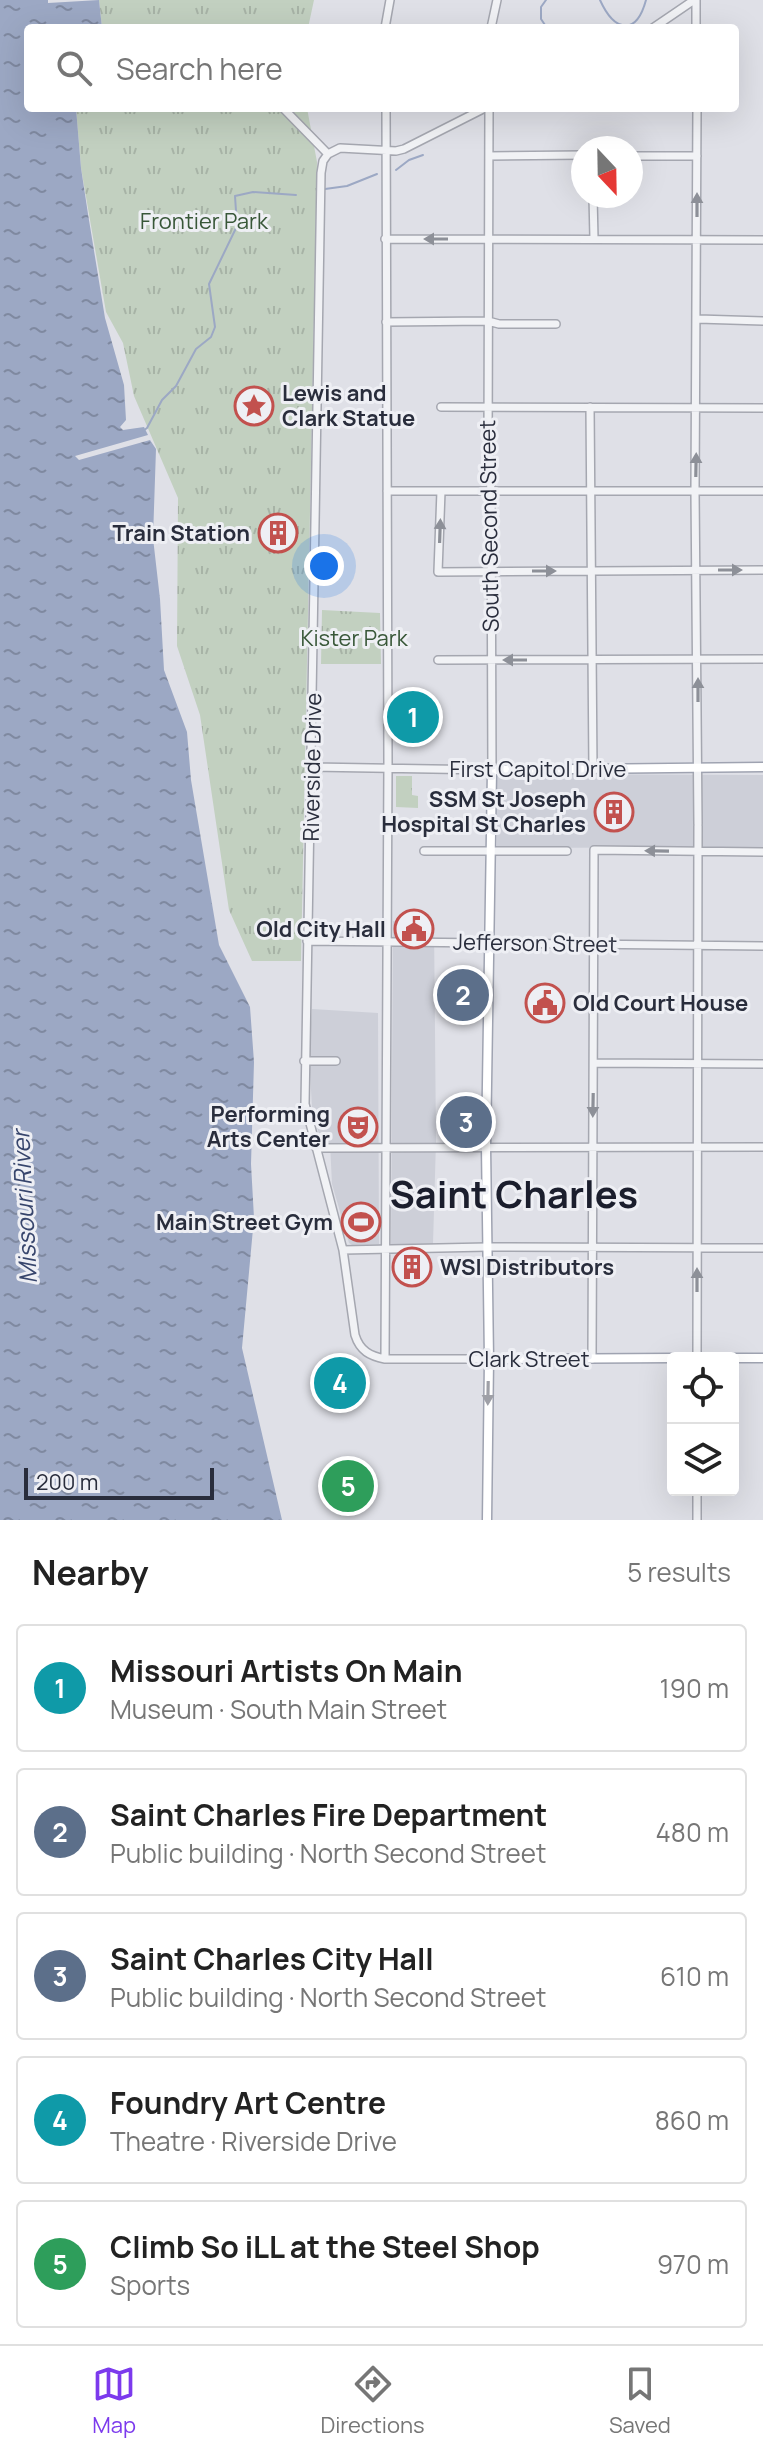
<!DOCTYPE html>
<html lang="en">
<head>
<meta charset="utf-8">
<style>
	body { margin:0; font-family:Manrope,sans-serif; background:#f2f2f2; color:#222 }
	.controls { position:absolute; right:24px; bottom:24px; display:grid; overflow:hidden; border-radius:8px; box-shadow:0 8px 32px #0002 }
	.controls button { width:72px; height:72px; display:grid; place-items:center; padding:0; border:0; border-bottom:2px solid #e0e0e0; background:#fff; color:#222; font:40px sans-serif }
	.compass { position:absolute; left:571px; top:136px; width:72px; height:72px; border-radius:50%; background:#fff; box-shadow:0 8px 32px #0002; rotate:158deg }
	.scale { position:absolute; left:24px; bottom:20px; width:190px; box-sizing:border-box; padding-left:8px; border:4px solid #292d3c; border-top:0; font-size:22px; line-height:28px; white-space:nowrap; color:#292d3c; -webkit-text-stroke:6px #eeeff4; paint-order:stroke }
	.you { position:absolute; left:324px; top:566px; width:28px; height:28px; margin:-20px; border:6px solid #fff; border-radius:50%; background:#1a73e8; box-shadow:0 0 0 12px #1a73e833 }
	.badge { display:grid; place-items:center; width:52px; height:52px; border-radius:50%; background:#7c3aed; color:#fff; font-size:26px; font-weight:700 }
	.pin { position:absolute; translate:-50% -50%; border:4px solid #fff; box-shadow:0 2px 8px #0006 }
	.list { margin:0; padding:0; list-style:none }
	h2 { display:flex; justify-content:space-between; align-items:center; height:104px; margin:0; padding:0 32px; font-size:34px }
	h2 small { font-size:26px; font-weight:400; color:#767676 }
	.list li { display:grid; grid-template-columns:52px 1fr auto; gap:24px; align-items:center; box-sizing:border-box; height:128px; margin:0 16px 16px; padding:0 16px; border:2px solid #e0e0e0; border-radius:8px }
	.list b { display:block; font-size:30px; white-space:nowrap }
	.list p { margin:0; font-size:26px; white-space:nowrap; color:#767676 }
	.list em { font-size:26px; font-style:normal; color:#767676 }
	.icon { flex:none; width:44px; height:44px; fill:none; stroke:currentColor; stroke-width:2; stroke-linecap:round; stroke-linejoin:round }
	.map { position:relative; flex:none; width:763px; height:1520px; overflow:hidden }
	.search { position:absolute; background:#fff; box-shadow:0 8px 32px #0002; left:24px; right:24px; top:24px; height:88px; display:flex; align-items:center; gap:20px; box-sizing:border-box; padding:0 28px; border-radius:8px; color:#767676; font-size:30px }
	.sheet { height:824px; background:#fff }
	nav { display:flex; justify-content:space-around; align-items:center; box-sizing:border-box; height:112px; border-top:2px solid #e0e0e0; background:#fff; font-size:22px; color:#767676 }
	nav a { display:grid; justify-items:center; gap:4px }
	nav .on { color:#7c3aed }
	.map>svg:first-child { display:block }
</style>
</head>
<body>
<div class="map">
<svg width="763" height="1520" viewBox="0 0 763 1520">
	<defs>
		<pattern id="grass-tufts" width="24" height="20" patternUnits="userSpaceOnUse" patternTransform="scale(2)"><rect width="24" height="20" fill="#c2d0c0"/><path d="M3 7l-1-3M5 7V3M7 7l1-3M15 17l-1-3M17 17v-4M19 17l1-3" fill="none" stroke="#a7b3a6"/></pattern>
		<pattern id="water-ripples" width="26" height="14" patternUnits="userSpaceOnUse" patternTransform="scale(2)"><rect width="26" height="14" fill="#9ca8c4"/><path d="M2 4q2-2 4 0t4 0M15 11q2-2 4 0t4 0" fill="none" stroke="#7f89a0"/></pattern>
	</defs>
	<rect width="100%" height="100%" fill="#dfe0e7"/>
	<!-- built -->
	<path fill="#cdcfd8" d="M 497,774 L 763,775 L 763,847 L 497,848 Z
		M 393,921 L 434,923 L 436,1141 L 433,1244 L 391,1245 Z
		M 312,1009 L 378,1013 L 379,1244 L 352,1245 L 349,1243 L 332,1184 L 330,1143 L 321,1142 L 312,1108 L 309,1054 Z"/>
	<!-- grass -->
	<path fill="url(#grass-tufts)" d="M 99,0 L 314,0 L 308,28 L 102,28 Z
		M 76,108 L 307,108 L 317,162 L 301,961 L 252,961 L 229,910 L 200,715 L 177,646 L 178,498 L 134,396 L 123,343 L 106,312 L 81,168 Z
		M 322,610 L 380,613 L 381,664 L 321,664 Z
		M 396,776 L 412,776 L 412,795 L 418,796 L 418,808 L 396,807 Z"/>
	<!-- water -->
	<path fill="url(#water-ripples)" d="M 0,0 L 48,0 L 48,3 L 99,0 L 102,28 L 28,28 L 28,108 L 76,108 L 81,168 L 88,214 L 105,318 L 124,385 L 126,420 L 120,427 L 123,430 L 144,427 L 148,435 L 75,456 L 79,460 L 150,440 L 156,449 L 153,538 L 160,599 L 164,670 L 187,732 L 191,780 L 219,945 L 250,1007 L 254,1062 L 251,1164 L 254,1218 L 242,1348 L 282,1520 L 0,1520 Z"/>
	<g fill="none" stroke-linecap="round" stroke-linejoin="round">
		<!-- stream -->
		<path stroke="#9ca8c4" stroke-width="2" d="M 546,0 L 541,7 L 541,19 L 547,28
			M 600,0 C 614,31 636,37 646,0
			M 396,170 L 409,160 L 423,155
			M 325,189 L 347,186 L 377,174
			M 143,431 L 147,428 L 162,400 L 176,386 L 196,349 L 211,337 L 215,327 L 209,284 L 237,226 L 235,196 L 253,192 L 296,195"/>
		<!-- minor casing -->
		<g stroke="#a5a7b0" stroke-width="10">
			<path id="minor" d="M 696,0 L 696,28
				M 385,28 L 390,0
				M 491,28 L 497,0
				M 653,28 L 694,0
				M 283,108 L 328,154
				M 697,108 L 695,491 L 698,824
				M 328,154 L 323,161 L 321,173 L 305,1104 L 343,1250 L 355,1335 C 360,1351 370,1356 385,1359 L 489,1359
				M 328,154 L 340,148 L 396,151 L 404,149 L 485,108
				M 489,156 L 583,155
				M 631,156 L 697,156
				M 593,196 L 594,239
				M 385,239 L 763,240
				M 698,319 L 763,321
				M 386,322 L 488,321 L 499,324 L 556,324
				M 441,407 L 763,408
				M 590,407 L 593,770
				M 387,491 L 763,491
				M 441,491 L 438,572 L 763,570
				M 438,660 L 763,659
				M 312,767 L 492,770 L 491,491 L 488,448 L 489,108
				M 424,851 L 567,851
				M 307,941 L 763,946
				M 304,1061 L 336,1061
				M 594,1063 L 763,1064
				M 316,1148 L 763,1147
				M 343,1250 L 487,1247 L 763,1248
				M 697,1358 L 698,826
				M 385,1359 L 388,764 L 386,108
				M 592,1359 L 594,850 L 763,852
				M 697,1520 L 697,1490"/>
		</g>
		<!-- major casing -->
		<g stroke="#9fa3b1" stroke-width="11">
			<path id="major" d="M 733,1358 L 763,1358
				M 489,1359 L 673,1358
				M 487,1520 L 489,1359 L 486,1147 L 492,770 L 763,767"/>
		</g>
		<!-- minor -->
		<use href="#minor" stroke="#f1f2f5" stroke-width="7"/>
		<!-- major -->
		<use href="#major" stroke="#fff" stroke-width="8"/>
	</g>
	<!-- one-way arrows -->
	<defs><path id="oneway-solid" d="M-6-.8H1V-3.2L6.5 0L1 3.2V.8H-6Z" transform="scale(2)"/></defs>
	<g fill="#8d9098">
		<use href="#oneway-solid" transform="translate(697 205) rotate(-90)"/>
		<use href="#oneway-solid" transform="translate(436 239) rotate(180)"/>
		<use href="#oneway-solid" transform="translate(696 465) rotate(-89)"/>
		<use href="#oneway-solid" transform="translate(440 531) rotate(-88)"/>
		<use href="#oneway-solid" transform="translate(730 570)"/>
		<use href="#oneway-solid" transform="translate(544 571)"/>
		<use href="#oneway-solid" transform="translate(515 660) rotate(180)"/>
		<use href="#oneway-solid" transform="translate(698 690) rotate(-90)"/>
		<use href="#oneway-solid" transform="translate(657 851) rotate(-179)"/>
		<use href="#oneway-solid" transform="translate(593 1105) rotate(91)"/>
		<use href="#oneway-solid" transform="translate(697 1280) rotate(-90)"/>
	</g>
	<use fill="#9fa0a7" href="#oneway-solid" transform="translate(488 1393) rotate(91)"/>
	<!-- icons -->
	<defs>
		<g id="sight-ring" transform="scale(2)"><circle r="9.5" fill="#eeeff4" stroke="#c2514e" stroke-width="1.5"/><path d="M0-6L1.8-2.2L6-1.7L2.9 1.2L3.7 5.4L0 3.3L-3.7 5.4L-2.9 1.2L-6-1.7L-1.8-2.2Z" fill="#c2514e"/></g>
		<g id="building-ring" transform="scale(2)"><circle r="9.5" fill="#eeeff4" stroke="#c2514e" stroke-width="1.5"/><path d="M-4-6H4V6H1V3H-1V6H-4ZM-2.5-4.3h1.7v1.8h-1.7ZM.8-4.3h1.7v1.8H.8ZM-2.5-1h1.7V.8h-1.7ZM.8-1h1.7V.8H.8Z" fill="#c2514e"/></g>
		<g id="civic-ring" transform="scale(2)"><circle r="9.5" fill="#eeeff4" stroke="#c2514e" stroke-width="1.5"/><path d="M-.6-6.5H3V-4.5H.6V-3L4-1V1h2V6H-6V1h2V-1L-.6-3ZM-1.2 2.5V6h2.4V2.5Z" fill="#c2514e"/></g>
		<g id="theatre-ring" transform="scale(2)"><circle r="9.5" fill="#eeeff4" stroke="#c2514e" stroke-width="1.5"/><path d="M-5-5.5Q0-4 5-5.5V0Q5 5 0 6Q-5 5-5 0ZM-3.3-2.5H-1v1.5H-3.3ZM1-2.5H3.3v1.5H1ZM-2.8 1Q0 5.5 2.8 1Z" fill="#c2514e"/></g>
		<g id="stadium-ring" transform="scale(2)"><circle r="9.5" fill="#eeeff4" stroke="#c2514e" stroke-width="1.5"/><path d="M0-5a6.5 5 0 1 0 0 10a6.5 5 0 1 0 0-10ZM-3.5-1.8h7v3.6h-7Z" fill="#c2514e"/></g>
	</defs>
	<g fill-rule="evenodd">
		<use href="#sight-ring" x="254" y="406"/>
		<use href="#building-ring" x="278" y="533"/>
		<use href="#building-ring" x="614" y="812"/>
		<use href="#civic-ring" x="414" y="929"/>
		<use href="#civic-ring" x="545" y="1003"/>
		<use href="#theatre-ring" x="358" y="1127"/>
		<use href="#stadium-ring" x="361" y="1222"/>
		<use href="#building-ring" x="412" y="1267"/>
	</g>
	<g text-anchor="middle" stroke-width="6" stroke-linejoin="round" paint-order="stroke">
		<!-- park labels -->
		<g font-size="22" fill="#385738" stroke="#eeeff4">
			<text x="204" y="229">Frontier Park</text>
			<text x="354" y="646">Kister Park</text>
		</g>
		<!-- poi labels -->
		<g font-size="22" font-weight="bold" fill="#292d3c" stroke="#eeeff4" text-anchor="end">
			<text x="282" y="401" text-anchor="start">Lewis and<tspan x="282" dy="25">Clark Statue</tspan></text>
			<text x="250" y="541">Train Station</text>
			<text x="586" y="807">SSM St Joseph<tspan x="586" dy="25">Hospital St Charles</tspan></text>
			<text x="386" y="937">Old City Hall</text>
			<text x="573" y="1011" text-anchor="start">Old Court House</text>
			<text x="330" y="1122">Performing<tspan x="330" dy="25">Arts Center</tspan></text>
			<text x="333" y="1230">Main Street Gym</text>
			<text x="440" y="1275" text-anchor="start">WSI Distributors</text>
		</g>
		<!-- street labels -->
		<g font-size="22" fill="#292d3c" stroke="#eeeff4">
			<text transform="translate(489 526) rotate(-91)" y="8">South Second Street</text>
			<text transform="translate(312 767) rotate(-89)" y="8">Riverside Drive</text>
			<text x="538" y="777">First Capitol Drive</text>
			<text transform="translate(535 943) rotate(1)" y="8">Jefferson Street</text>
			<text x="529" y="1367">Clark Street</text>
		</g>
		<!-- water labels -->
		<g font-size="24" font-style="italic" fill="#37456c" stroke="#eeeff4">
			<text transform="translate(25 1207) rotate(-93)" y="8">Missouri River</text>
		</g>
		<!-- town labels -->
		<g font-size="38" font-weight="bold" fill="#1b1e2d" stroke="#eeeff4">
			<text x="514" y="1208">Saint Charles</text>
		</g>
	</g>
</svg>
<div class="controls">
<button><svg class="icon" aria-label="locate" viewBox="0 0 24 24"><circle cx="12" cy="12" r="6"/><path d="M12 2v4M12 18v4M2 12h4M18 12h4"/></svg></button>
<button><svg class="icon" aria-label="layers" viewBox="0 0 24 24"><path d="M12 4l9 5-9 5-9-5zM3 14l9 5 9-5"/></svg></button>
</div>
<svg class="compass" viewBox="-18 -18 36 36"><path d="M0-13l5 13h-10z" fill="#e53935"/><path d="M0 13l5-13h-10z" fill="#767676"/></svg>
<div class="scale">200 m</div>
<div class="you"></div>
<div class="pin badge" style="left:413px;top:717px;background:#0f9aa8">1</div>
<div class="pin badge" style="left:463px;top:995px;background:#5c6f8a">2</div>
<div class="pin badge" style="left:466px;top:1122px;background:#5c6f8a">3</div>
<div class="pin badge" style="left:340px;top:1383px;background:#0f9aa8">4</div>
<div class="pin badge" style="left:348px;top:1486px;background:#2e9e5b">5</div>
<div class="search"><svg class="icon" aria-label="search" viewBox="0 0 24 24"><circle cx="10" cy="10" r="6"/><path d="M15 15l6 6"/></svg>Search here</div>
</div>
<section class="sheet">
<h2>Nearby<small>5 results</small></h2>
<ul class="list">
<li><span class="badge" style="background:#0f9aa8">1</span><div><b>Missouri Artists On Main</b><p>Museum · South Main Street</p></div><em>190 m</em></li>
<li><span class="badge" style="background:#5c6f8a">2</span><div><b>Saint Charles Fire Department</b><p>Public building · North Second Street</p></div><em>480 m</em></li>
<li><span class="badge" style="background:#5c6f8a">3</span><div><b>Saint Charles City Hall</b><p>Public building · North Second Street</p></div><em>610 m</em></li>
<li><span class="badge" style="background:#0f9aa8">4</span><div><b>Foundry Art Centre</b><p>Theatre · Riverside Drive</p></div><em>860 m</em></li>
<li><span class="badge" style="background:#2e9e5b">5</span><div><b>Climb So iLL at the Steel Shop</b><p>Sports</p></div><em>970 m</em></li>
</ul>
</section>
<nav>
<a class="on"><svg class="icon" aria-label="map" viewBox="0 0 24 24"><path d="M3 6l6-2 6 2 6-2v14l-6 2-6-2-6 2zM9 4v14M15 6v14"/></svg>Map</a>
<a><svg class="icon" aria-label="directions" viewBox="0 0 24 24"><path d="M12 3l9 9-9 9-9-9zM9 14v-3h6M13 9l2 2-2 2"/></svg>Directions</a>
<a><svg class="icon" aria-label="saved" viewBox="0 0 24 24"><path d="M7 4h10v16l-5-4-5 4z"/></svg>Saved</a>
</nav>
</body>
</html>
